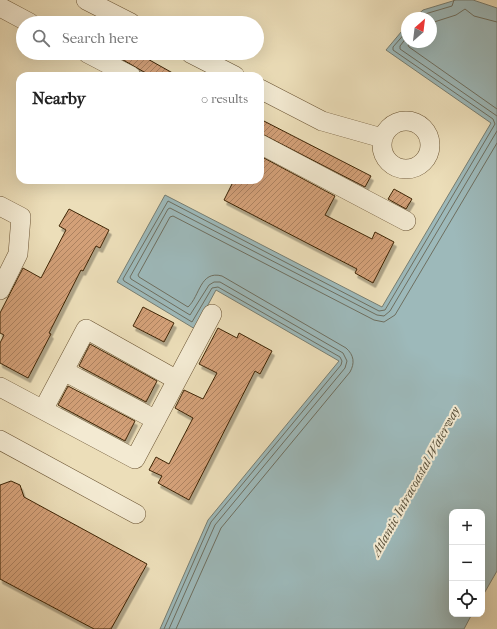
<!DOCTYPE html>
<html lang="en">
<head>
<meta charset="utf-8">
<style>
	body { margin:0; font-family:"IM FELL French Canon",serif; background:#f6f6f6; color:#222 }
	.controls { position:absolute; right:12px; bottom:12px; display:grid; overflow:hidden; border-radius:8px; box-shadow:0 4px 16px #0002 }
	.controls button { width:36px; height:36px; display:grid; place-items:center; padding:0; border:0; border-bottom:1px solid #e0e0e0; background:#fff; color:#222; font:20px sans-serif }
	.compass { position:absolute; left:401px; top:12px; width:36px; height:36px; border-radius:50%; background:#fff; box-shadow:0 4px 16px #0002; rotate:28deg }
	.list { margin:0; padding:0; list-style:none }
	h2 { display:flex; justify-content:space-between; align-items:center; height:52px; margin:0; padding:0 16px; font-size:17px }
	h2 small { font-size:13px; font-weight:400; color:#767676 }
	.icon { flex:none; width:22px; height:22px; fill:none; stroke:currentColor; stroke-width:2; stroke-linecap:round; stroke-linejoin:round }
	.map { position:relative; flex:none; width:497px; height:629px; overflow:hidden }
	.search { position:absolute; background:#fff; box-shadow:0 4px 16px #0002; left:16px; top:16px; width:248px; height:44px; display:flex; align-items:center; gap:10px; box-sizing:border-box; padding:0 14px; border-radius:22px; color:#767676; font-size:15px }
	.panel { position:absolute; background:#fff; box-shadow:0 4px 16px #0002; left:16px; top:72px; width:248px; height:112px; border-radius:12px }
	.map>svg:first-child { display:block }
</style>
</head>
<body>
<div class="map">
<svg width="497" height="629" viewBox="0 0 497 629">
	<defs>
		<pattern id="building-hatch" width="6" height="6" patternUnits="userSpaceOnUse"><rect width="6" height="6" fill="#d3a078"/><path d="M-1 1l2-2M0 6l6-6M5 7l2-2" fill="none" stroke="#ad8260"/></pattern>
		<filter id="shadow"><feDropShadow dx="2.5" dy="4.5" stdDeviation="0" flood-color="#0004"/></filter>
	</defs>
	<rect width="100%" height="100%" fill="#ecdeb9"/>
	<filter id="stains"><feTurbulence type="fractalNoise" baseFrequency=".005" numOctaves="4"/><feColorMatrix values="0 0 0 0 .2 0 0 0 0 .09 0 0 0 0 .02 0 0 0 .5 -.17"/></filter>
	<radialGradient id="worn" r=".72"><stop offset=".6" stop-color="#630" stop-opacity="0"/><stop offset="1" stop-color="#630" stop-opacity=".3"/></radialGradient>
	<!-- water -->
	<path fill="#9db9ba" stroke="#777e72" d="M 456,0 L 473,0 L 497,8 L 497,571 L 482,597 L 482,512 L 452,512 L 452,614 L 472,614 L 464,629 L 160,629 L 208,520 L 339,361 L 216,290 L 195,329 L 117,282 L 165,195 L 382,307 L 491,123 L 386,50 L 407,25 L 407,42 L 431,42 L 431,18 L 414,18 L 423,10 Z"/>
	<g fill="none" stroke-linecap="round" stroke-linejoin="round">
		<!-- shore -->
		<path stroke="#6e6f60" stroke-width="1" d="M 420,18 L 425,14 L 452,6 L 454,0
			M 431,23 L 456,15 L 465,9 L 474,16 L 497,22
			M 407,37 L 400,46 L 400,49 L 497,116
			M 411,42 L 408,45 L 409,47 L 497,109
			M 164,629 L 211,522 L 341,365 L 342,361 L 340,357 L 218,287 L 212,288 L 192,322 L 124,281 L 123,279 L 168,201 L 379,311 L 385,310 L 495,124 L 493,119 L 393,50 L 393,47 L 407,31
			M 169,629 L 215,525 L 345,368 L 347,361 L 343,353 L 220,282 L 214,282 L 209,285 L 190,315 L 131,279 L 130,277 L 168,209 L 170,208 L 377,315 L 384,316 L 390,311 L 497,131
			M 176,629 L 221,528 L 350,372 C 355,363 354,355 346,348 L 222,276 C 200,270 200,296 188,307 L 139,277 L 138,275 L 170,217 L 173,216 L 374,320 L 384,322 L 395,315 L 497,143"/>
	</g>
	<!-- building -->
	<path fill="url(#building-hatch)" stroke="#3e2505" filter="url(#shadow)" d="M 111,53 L 137,53 L 178,76 L 151,76 Z
		M 260,119 L 371,176 L 365,187 L 260,133 Z
		M 264,158 L 335,196 L 325,215 L 372,239 L 375,232 L 394,242 L 373,283 L 355,273 L 357,269 L 224,200 L 234,180 L 260,180 L 260,166 Z
		M 394,189 L 412,199 L 406,209 L 388,199 Z
		M 69,209 L 109,230 L 100,248 L 96,246 L 83,271 L 81,270 L 49,333 L 51,334 L 28,378 L 0,363 L 0,343 L 4,335 L 0,333 L 0,313 L 23,268 L 41,278 L 66,230 L 59,226 Z
		M 143,307 L 174,323 L 164,342 L 133,326 Z
		M 218,328 L 237,338 L 239,333 L 272,351 L 260,374 L 255,371 L 189,500 L 158,483 L 162,476 L 149,470 L 156,457 L 169,464 L 193,418 L 175,408 L 184,390 L 203,399 L 217,373 L 199,364 Z
		M 90,344 L 157,381 L 146,402 L 79,366 Z
		M 68,386 L 135,421 L 125,441 L 58,405 Z
		M 11,481 L 20,485 L 24,497 L 147,564 L 111,629 L 94,629 L 0,579 L 0,485 Z"/>
	<g fill="none" stroke-linecap="round" stroke-linejoin="round">
		<!-- minor casing -->
		<g stroke="#6a5332" stroke-width="20">
			<path id="minor" d="M 86,0 L 131,23
				M 0,7 L 30,23
				M 87,53 L 131,76
				M 190,53 L 235,76
				M 260,89 L 322,121 L 382,138
				M382 145a24 24 0 1 1 48 0a24 24 0 1 1-48 0Z
				M 260,144 L 406,221
				M 0,206 L 21,217 L 18,254 L 0,290
				M 64,371 L 156,420
				M 0,387 L 135,459 L 212,314
				M 43,410 L 86,329 L 177,380
				M 0,440 L 136,514"/>
		</g>
		<!-- minor -->
		<use href="#minor" stroke="#f3ead2" stroke-width="19"/>
	</g>
	<g text-anchor="middle" stroke-width="4" stroke-linejoin="round" paint-order="stroke">
		<!-- water labels -->
		<g font-size="13" font-style="italic" fill="#5a513b" stroke="#f3ead2">
			<text transform="translate(415 481) rotate(-61)" y="5">Atlantic Intracoastal Waterway</text>
		</g>
	</g>
	<rect width="100%" height="100%" filter="url(#stains)"/>
	<rect width="100%" height="100%" fill="url(#worn)"/>
</svg>
<div class="controls">
<button>+</button>
<button>−</button>
<button><svg class="icon" aria-label="locate" viewBox="0 0 24 24"><circle cx="12" cy="12" r="6"/><path d="M12 2v4M12 18v4M2 12h4M18 12h4"/></svg></button>
</div>
<svg class="compass" viewBox="-18 -18 36 36"><path d="M0-13l5 13h-10z" fill="#e53935"/><path d="M0 13l5-13h-10z" fill="#767676"/></svg>
<div class="search"><svg class="icon" aria-label="search" viewBox="0 0 24 24"><circle cx="10" cy="10" r="6"/><path d="M15 15l6 6"/></svg>Search here</div>
<section class="panel">
<h2>Nearby<small>0 results</small></h2>
<ul class="list">
</ul>
</section>
</div>
</body>
</html>
